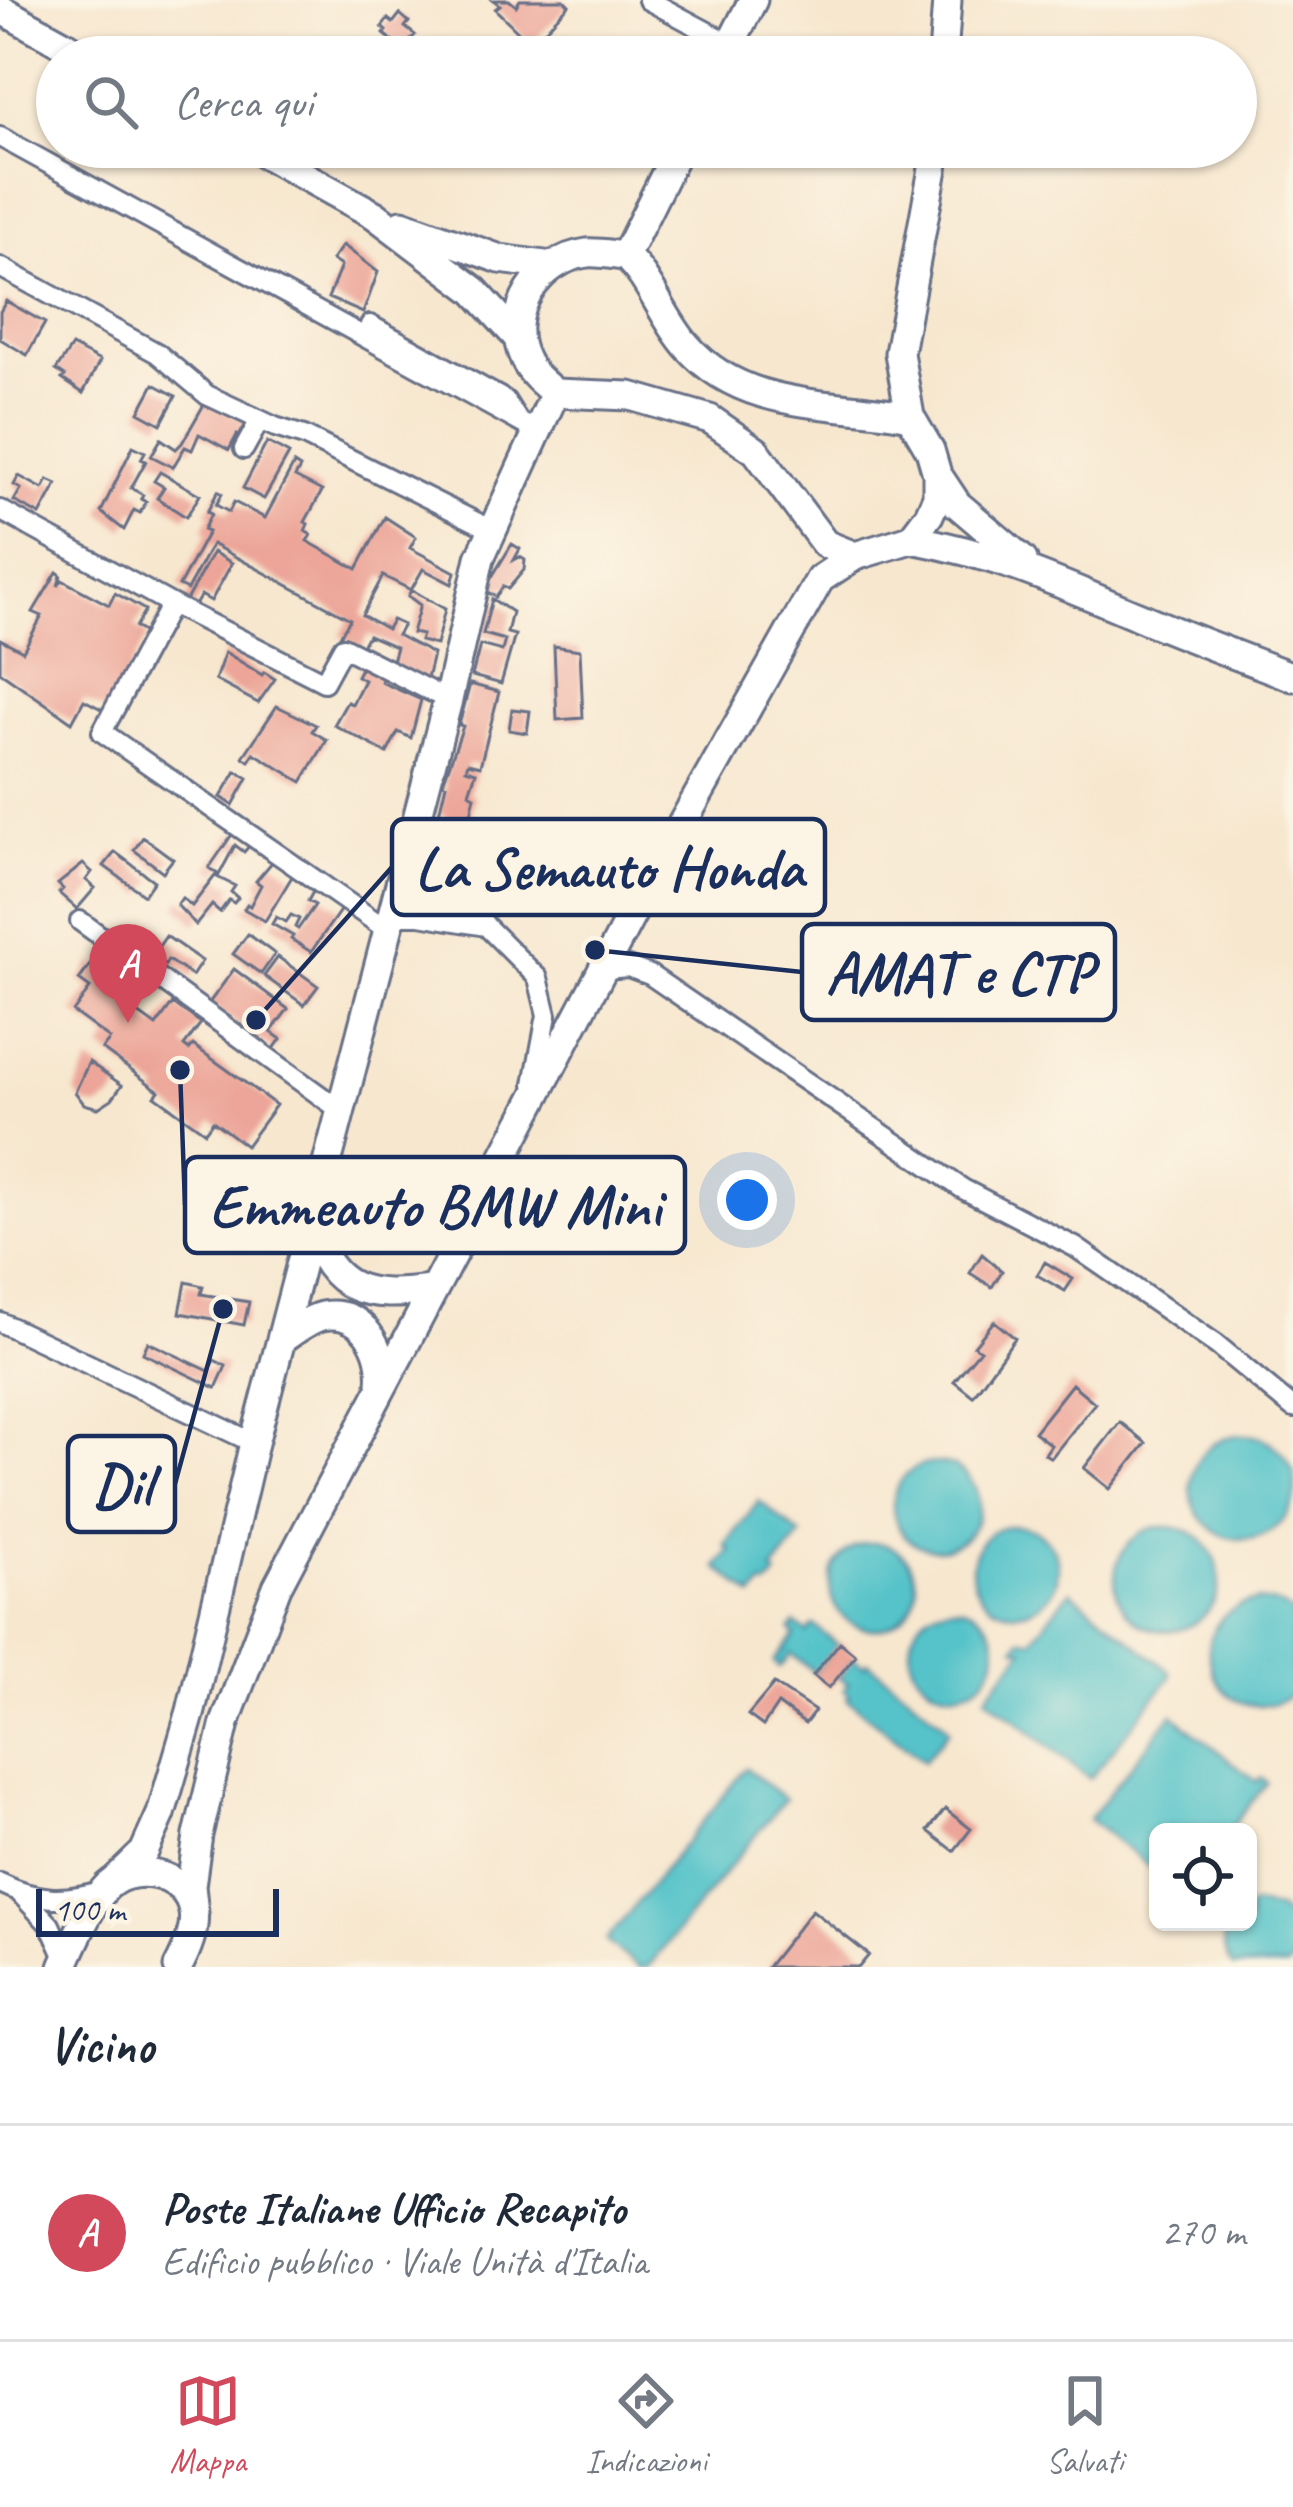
<!DOCTYPE html>
<html lang="it">
<head>
<meta charset="utf-8">
<style>
	body { margin:0; font-family:Caveat,sans-serif; background:#f6f6f7; color:#1f2937 }
	.controls { position:absolute; right:36px; bottom:36px; display:grid; overflow:hidden; border-radius:18px; box-shadow:0 3px 9px #0004 }
	.controls button { width:108px; height:108px; display:grid; place-items:center; padding:0; border:0; border-bottom:3px solid #e0e1e3; background:#fff; color:#1f2937; font:60px sans-serif }
	.scale { position:absolute; left:36px; bottom:30px; width:243px; box-sizing:border-box; padding-left:12px; border:6px solid #1b2f5e; border-top:0; font-size:33px; line-height:42px; white-space:nowrap; color:#1b2f5e; -webkit-text-stroke:9px #fcf5e5; paint-order:stroke }
	.you { position:absolute; left:747px; top:1200px; width:42px; height:42px; margin:-30px; border:9px solid #fff; border-radius:50%; background:#1a73e8; box-shadow:0 0 0 18px #1a73e833 }
	.badge { display:grid; place-items:center; width:78px; height:78px; border-radius:50%; background:#d1495b; color:#fff; font-size:39px; font-weight:700 }
	.pin { position:absolute; translate:-50% -99px; filter:drop-shadow(0 3px 6px #0008) }
	.pin::after { content:''; position:absolute; top:63px; width:42px; height:36px; background:inherit; clip-path:polygon(0 0,100% 0,50% 100%) }
	.list { margin:0; padding:0; list-style:none }
	h2 { display:flex; justify-content:space-between; align-items:center; height:156px; margin:0; padding:0 48px; font-size:51px }
	h2 small { font-size:39px; font-weight:400; color:#747a83 }
	.list li { display:grid; grid-template-columns:78px 1fr auto; gap:36px; align-items:center; box-sizing:border-box; height:216px; padding:0 48px; border-top:3px solid #e0e1e3 }
	.list b { display:block; font-size:45px; white-space:nowrap }
	.list p { margin:0; font-size:39px; white-space:nowrap; color:#747a83 }
	.list em { font-size:39px; font-style:normal; color:#747a83 }
	.icon { flex:none; width:66px; height:66px; fill:none; stroke:currentColor; stroke-width:2; stroke-linecap:round; stroke-linejoin:round }
	.map { position:relative; flex:none; width:1293px; height:1967px; overflow:hidden }
	.search { position:absolute; background:#fff; box-shadow:0 3px 9px #0004; left:36px; right:36px; top:36px; height:132px; display:flex; align-items:center; gap:30px; box-sizing:border-box; padding:0 42px; border-radius:66px; color:#747a83; font-size:45px }
	.sheet { height:372px; background:#fff }
	nav { display:flex; justify-content:space-around; align-items:center; box-sizing:border-box; height:168px; border-top:3px solid #e0e1e3; background:#fff; font-size:33px; color:#747a83 }
	nav a { display:grid; justify-items:center; gap:6px }
	nav .on { color:#d1495b }
	.map>svg:first-child { display:block }
</style>
</head>
<body>
<div class="map">
<svg width="1293" height="1967" viewBox="0 0 1293 1967">
	<rect width="100%" height="100%" fill="#fcf5e5"/>
	<filter id="ink" filterUnits="userSpaceOnUse"><feTurbulence type="fractalNoise" baseFrequency=".00833" numOctaves="2"/><feDisplacementMap in="SourceGraphic" scale="24" xChannelSelector="R" yChannelSelector="G"/><feConvolveMatrix kernelMatrix="1 2 1 2 8 2 1 2 1" color-interpolation-filters="sRGB"/></filter>
	<filter id="wash" filterUnits="userSpaceOnUse"><feTurbulence type="fractalNoise" baseFrequency=".004" numOctaves="4" result="noise"/><feDisplacementMap in="SourceGraphic" scale="48" xChannelSelector="R" yChannelSelector="G"/><feGaussianBlur stdDeviation="2.7" result="paint"/><feColorMatrix in="noise" values="0 0 0 0 0 0 0 0 0 0 0 0 0 0 0 0 0 1.4 0 .05"/><feComposite in="paint" operator="in"/></filter>
	<g filter="url(#wash)">
		<rect width="100%" height="100%" fill="#f7e7cf"/>
		<!-- water -->
		<path fill="#55c3c9" stroke="#387994" stroke-width="3" d="M1191 1487a52 52 0 1 1 104 0a52 52 0 1 1-104 0Z
			M893 1506a43 43 0 1 1 86 0a43 43 0 1 1-86 0Z
			M 759,1501 L 801,1535 L 773,1571 L 777,1575 L 767,1587 L 763,1585 L 753,1597 L 717,1567 L 730,1550 L 725,1545 Z
			M972 1569a43 43 0 1 1 86 0a43 43 0 1 1-86 0Z
			M1115 1579a52 52 0 1 1 104 0a52 52 0 1 1-104 0Z
			M830 1586a43 43 0 1 1 86 0a43 43 0 1 1-86 0Z
			M 1070,1591 L 1170,1671 L 1171,1677 L 1090,1779 L 986,1696 L 1024,1649 L 1015,1647 L 1021,1639 L 1032,1640 Z
			M 1258,1601 L 1278,1604 L 1293,1613 L 1293,1694 C 1217,1744 1167,1616 1258,1601 Z
			M910 1649a43 43 0 1 1 86 0a43 43 0 1 1-86 0Z
			M 795,1624 L 807,1632 L 813,1625 L 838,1645 L 815,1673 L 791,1654 L 780,1667 L 774,1662 L 795,1635 L 790,1630 Z
			M 853,1658 L 864,1666 L 868,1662 L 944,1723 L 949,1730 L 924,1761 L 847,1699 L 850,1695 L 844,1690 L 848,1684 L 838,1677 Z
			M 1172,1714 L 1257,1782 L 1261,1778 L 1267,1783 L 1228,1832 L 1158,1832 L 1158,1874 L 1089,1819 Z
			M 746,1768 L 785,1799 L 648,1967 L 638,1967 L 606,1941 Z
			M 1253,1905 L 1277,1909 L 1291,1921 L 1293,1960 L 1288,1967 L 1232,1967 C 1223,1954 1221,1940 1227,1925 L 1248,1922 L 1248,1907 Z"/>
		<g id="blocks">
			<!-- building -->
			<path fill="#eca598" d="M 493,0 L 509,0 L 516,6 L 520,0 L 564,0 L 569,5 L 531,44 L 495,9 L 500,5 Z
				M 400,14 L 409,22 L 405,27 L 415,35 L 403,49 L 384,34 L 386,31 L 382,27 L 388,19 L 393,23 Z
				M 343,245 L 378,272 L 363,313 L 328,298 L 341,266 L 332,260 Z
				M 6,301 L 45,323 L 27,355 L 0,339 L 0,312 Z
				M 72,346 L 100,361 L 83,393 L 62,379 L 65,376 L 56,370 Z
				M 154,384 L 176,396 L 161,424 L 139,412 Z
				M 206,401 L 251,423 L 243,438 L 237,435 L 229,450 L 199,434 L 192,450 L 185,447 L 173,467 L 151,456 L 161,439 L 176,449 L 182,443 Z
				M 267,442 L 289,454 L 264,499 L 243,488 Z
				M 133,446 L 145,452 L 141,459 L 146,461 L 131,488 L 143,495 L 141,499 L 146,502 L 140,513 L 134,510 L 124,530 L 101,512 Z
				M 294,464 L 300,468 L 295,477 L 322,491 L 305,522 L 308,524 L 305,531 L 311,535 L 307,541 L 357,569 L 385,517 L 416,537 L 410,548 L 455,572 L 452,584 L 423,569 L 411,590 L 383,576 L 362,615 L 387,629 L 392,620 L 403,625 L 397,635 L 433,654 L 426,683 L 391,664 L 396,647 L 368,635 L 361,648 L 340,636 L 350,619 L 212,544 L 187,590 L 179,586 L 208,532 L 203,530 L 211,514 L 207,512 L 218,491 L 222,494 L 216,505 L 229,512 L 234,502 L 265,518 Z
				M 160,472 L 200,495 L 186,517 L 157,498 L 164,487 L 154,481 Z
				M 19,476 L 43,489 L 48,480 L 57,484 L 40,515 L 14,501 L 21,489 L 14,485 Z
				M 512,544 L 520,549 L 514,560 L 520,557 L 525,560 L 524,570 L 508,589 L 503,586 L 496,597 L 484,590 Z
				M 213,552 L 232,563 L 211,601 L 201,595 L 194,607 L 185,602 Z
				M 57,572 L 61,575 L 58,586 L 62,580 L 109,605 L 115,593 L 145,610 L 135,627 L 148,635 L 107,712 L 84,700 L 72,722 L 0,672 L 0,639 L 23,651 L 42,616 L 33,612 Z
				M 411,590 L 445,609 L 436,645 L 420,641 L 422,635 L 412,633 L 420,605 L 408,596 Z
				M 492,599 L 512,612 L 507,633 L 515,635 L 501,684 L 472,676 L 480,645 L 502,651 L 505,640 L 483,634 Z
				M 554,646 L 580,650 L 583,718 L 557,720 Z
				M 225,652 L 262,675 L 264,672 L 275,679 L 258,703 L 215,680 Z
				M 364,662 L 385,674 L 381,682 L 421,700 L 411,738 L 398,732 L 387,753 L 334,725 L 347,702 L 352,704 L 364,680 L 357,676 Z
				M 470,684 L 499,692 L 480,766 L 468,763 L 466,769 L 476,772 L 469,793 L 475,796 L 467,831 L 439,813 L 446,784 L 443,783 L 463,726 L 459,725 Z
				M 277,706 L 316,725 L 312,731 L 327,740 L 302,782 L 254,753 L 249,761 L 243,757 Z
				M 512,709 L 530,711 L 527,733 L 509,730 Z
				M 236,771 L 248,778 L 233,805 L 221,797 Z
				M 233,833 L 250,845 L 244,852 L 235,845 L 219,875 L 209,868 Z
				M 143,837 L 173,859 L 163,872 L 134,850 Z
				M 115,852 L 154,881 L 144,895 L 104,866 Z
				M 273,861 L 293,875 L 265,921 L 244,909 L 247,904 L 250,906 L 261,885 L 256,881 Z
				M 83,864 L 92,872 L 86,880 L 95,888 L 77,909 L 59,893 L 63,889 L 58,884 Z
				M 215,876 L 235,886 L 231,892 L 238,898 L 234,903 L 229,900 L 220,912 L 212,905 L 196,925 L 177,905 L 182,898 L 192,906 Z
				M 314,890 L 341,909 L 311,952 L 291,939 L 293,936 L 272,924 L 276,917 L 286,922 L 291,915 L 299,919 L 295,927 L 298,929 L 315,905 L 308,901 Z
				M 248,934 L 275,954 L 261,974 L 233,954 Z
				M 166,936 L 202,961 L 192,976 L 168,960 L 165,965 L 152,956 Z
				M 278,957 L 318,986 L 304,1005 L 264,976 Z
				M 92,962 L 128,989 L 120,1000 L 156,1026 L 173,1003 L 201,1023 L 184,1046 L 189,1050 L 193,1045 L 276,1105 L 246,1146 L 213,1121 L 205,1132 L 155,1096 L 159,1091 L 102,1049 L 110,1039 L 73,1012 L 90,988 L 79,980 Z
				M 234,969 L 288,1009 L 271,1032 L 281,1039 L 273,1050 L 209,1003 Z
				M 89,1062 L 122,1085 L 112,1099 L 98,1108 L 84,1104 L 75,1092 Z
				M 982,1254 L 1002,1271 L 992,1287 L 970,1273 Z
				M 1045,1262 L 1073,1279 L 1065,1291 L 1037,1275 Z
				M 186,1282 L 203,1286 L 201,1294 L 249,1302 L 244,1325 L 180,1313 Z
				M 994,1321 L 1015,1338 L 973,1396 L 954,1381 L 980,1350 L 974,1346 Z
				M 148,1342 L 209,1371 L 214,1360 L 226,1366 L 216,1388 L 143,1353 Z
				M 1072,1384 L 1095,1403 L 1051,1458 L 1045,1454 L 1051,1445 L 1034,1432 Z
				M 1120,1422 L 1146,1443 L 1110,1489 L 1084,1468 Z
				M 840,1642 L 856,1655 L 829,1688 L 813,1675 Z
				M 774,1684 L 815,1711 L 805,1724 L 778,1704 L 763,1726 L 748,1715 Z
				M 945,1809 L 971,1829 L 954,1851 L 928,1831 Z
				M 812,1910 L 869,1955 L 859,1967 L 767,1967 Z"/>
		</g>
	</g>
	<g filter="url(#ink)">
		<use href="#blocks" fill-opacity="0" stroke="#686f86" stroke-width="3"/>
		<g fill="none" stroke-linecap="round" stroke-linejoin="round">
			<!-- street casing -->
			<g stroke="#686f86" stroke-width="24">
				<path id="street" d="M 648,0 L 730,44
					M 0,137 L 536,431
					M 0,267 L 157,353 L 207,395 L 275,427 L 304,436 L 492,530
					M 370,325 L 505,400 L 519,422
					M 244,449 L 260,420
					M 0,510 L 171,604 L 324,682 L 343,647 L 448,700
					M 171,604 L 102,732 L 386,929
					M 416,813 L 447,834 L 457,887 L 486,926 L 538,978 L 547,1015 L 534,1084
					M 390,915 L 420,915 L 486,926
					M 80,921 L 340,1110
					M 606,969 L 628,967 L 650,975 L 963,1189 L 1075,1247 L 1217,1345 L 1293,1408
					M 0,1322 L 254,1443
					M 0,1883 C 36,1901 65,1902 103,1890
					M 20,1893 L 50,1925 L 66,1960"/>
			</g>
			<!-- secondary casing -->
			<g stroke="#686f86" stroke-width="33">
				<path id="secondary" d="M 0,9 L 87,57
					M 724,57 L 753,0
					M 943,57 L 947,0
					M 252,147 L 375,215 L 474,290 L 518,338
					M 402,224 L 500,259 L 552,266
					M 625,256 C 650,278 663,319 687,346 C 744,412 834,401 910,416
					M 555,393 L 630,396 L 710,419 L 756,451 L 825,544 L 855,556
					M 937,474 L 957,504 L 1023,560
					M 911,539 C 999,555 1057,582 1138,616 C 1189,638 1241,657 1293,677
					M 310,1225 C 333,1294 366,1298 431,1290
					M 281,1340 C 294,1331 307,1320 322,1316 C 363,1308 385,1350 381,1384
					M 115,1880 L 144,1852 L 161,1814 L 191,1711 L 254,1443 L 448,700 L 480,558 L 555,393 C 543,383 530,373 524,358 C 503,313 539,259 587,253 C 599,252 613,255 625,256 L 679,147
					M 194,1913 L 191,1886 L 198,1835 L 225,1723 L 277,1587 L 643,893 L 820,579 L 855,556 L 911,539 L 929,515 L 937,497 L 937,474 L 930,450 L 910,416 L 899,353 L 937,147
					M 63,1967 C 74,1943 87,1911 103,1891 C 127,1860 188,1871 193,1912 C 196,1930 186,1952 178,1967"/>
			</g>
			<!-- street -->
			<use href="#street" stroke="#fff" stroke-width="18"/>
			<!-- secondary -->
			<use href="#secondary" stroke="#fff" stroke-width="27"/>
		</g>
	</g>
	<!-- callouts -->
	<path fill="none" stroke="#1b2f5e" stroke-width="4.5" d="M256 1020L392 867M595 950L802 972M180 1070L185 1205M223 1309L175 1484"/>
	<g fill="#1b2f5e" stroke="#fcf5e5" stroke-width="4.5">
		<circle cx="256" cy="1020" r="12"/>
		<circle cx="595" cy="950" r="12"/>
		<circle cx="180" cy="1070" r="12"/>
		<circle cx="223" cy="1309" r="12"/>
	</g>
	<g fill="#fcf5e5" stroke="#1b2f5e" stroke-width="4.5">
		<rect x="392" y="819" width="433" height="96" rx="12"/>
		<rect x="802" y="924" width="313" height="96" rx="12"/>
		<rect x="185" y="1157" width="500" height="96" rx="12"/>
		<rect x="68" y="1436" width="107" height="96" rx="12"/>
	</g>
	<g font-size="60" text-anchor="middle" font-weight="bold" fill="#1b2f5e">
		<text x="609" y="888">La Semauto Honda</text>
		<text x="959" y="993">AMAT e CTP</text>
		<text x="435" y="1226">Emmeauto BMW Mini</text>
		<text x="122" y="1505">Dil</text>
	</g>
</svg>
<div class="controls">
<button><svg class="icon" aria-label="locate" viewBox="0 0 24 24"><circle cx="12" cy="12" r="6"/><path d="M12 2v4M12 18v4M2 12h4M18 12h4"/></svg></button>
</div>
<div class="scale">100 m</div>
<div class="you"></div>
<div class="pin badge" style="left:128px;top:1023px">A</div>
<div class="search"><svg class="icon" aria-label="search" viewBox="0 0 24 24"><circle cx="10" cy="10" r="6"/><path d="M15 15l6 6"/></svg>Cerca qui</div>
</div>
<section class="sheet">
<h2>Vicino<small></small></h2>
<ul class="list">
<li><span class="badge">A</span><div><b>Poste Italiane Ufficio Recapito</b><p>Edificio pubblico · Viale Unità d'Italia</p></div><em>270 m</em></li>
</ul>
</section>
<nav>
<a class="on"><svg class="icon" aria-label="map" viewBox="0 0 24 24"><path d="M3 6l6-2 6 2 6-2v14l-6 2-6-2-6 2zM9 4v14M15 6v14"/></svg>Mappa</a>
<a><svg class="icon" aria-label="directions" viewBox="0 0 24 24"><path d="M12 3l9 9-9 9-9-9zM9 14v-3h6M13 9l2 2-2 2"/></svg>Indicazioni</a>
<a><svg class="icon" aria-label="saved" viewBox="0 0 24 24"><path d="M7 4h10v16l-5-4-5 4z"/></svg>Salvati</a>
</nav>
</body>
</html>
